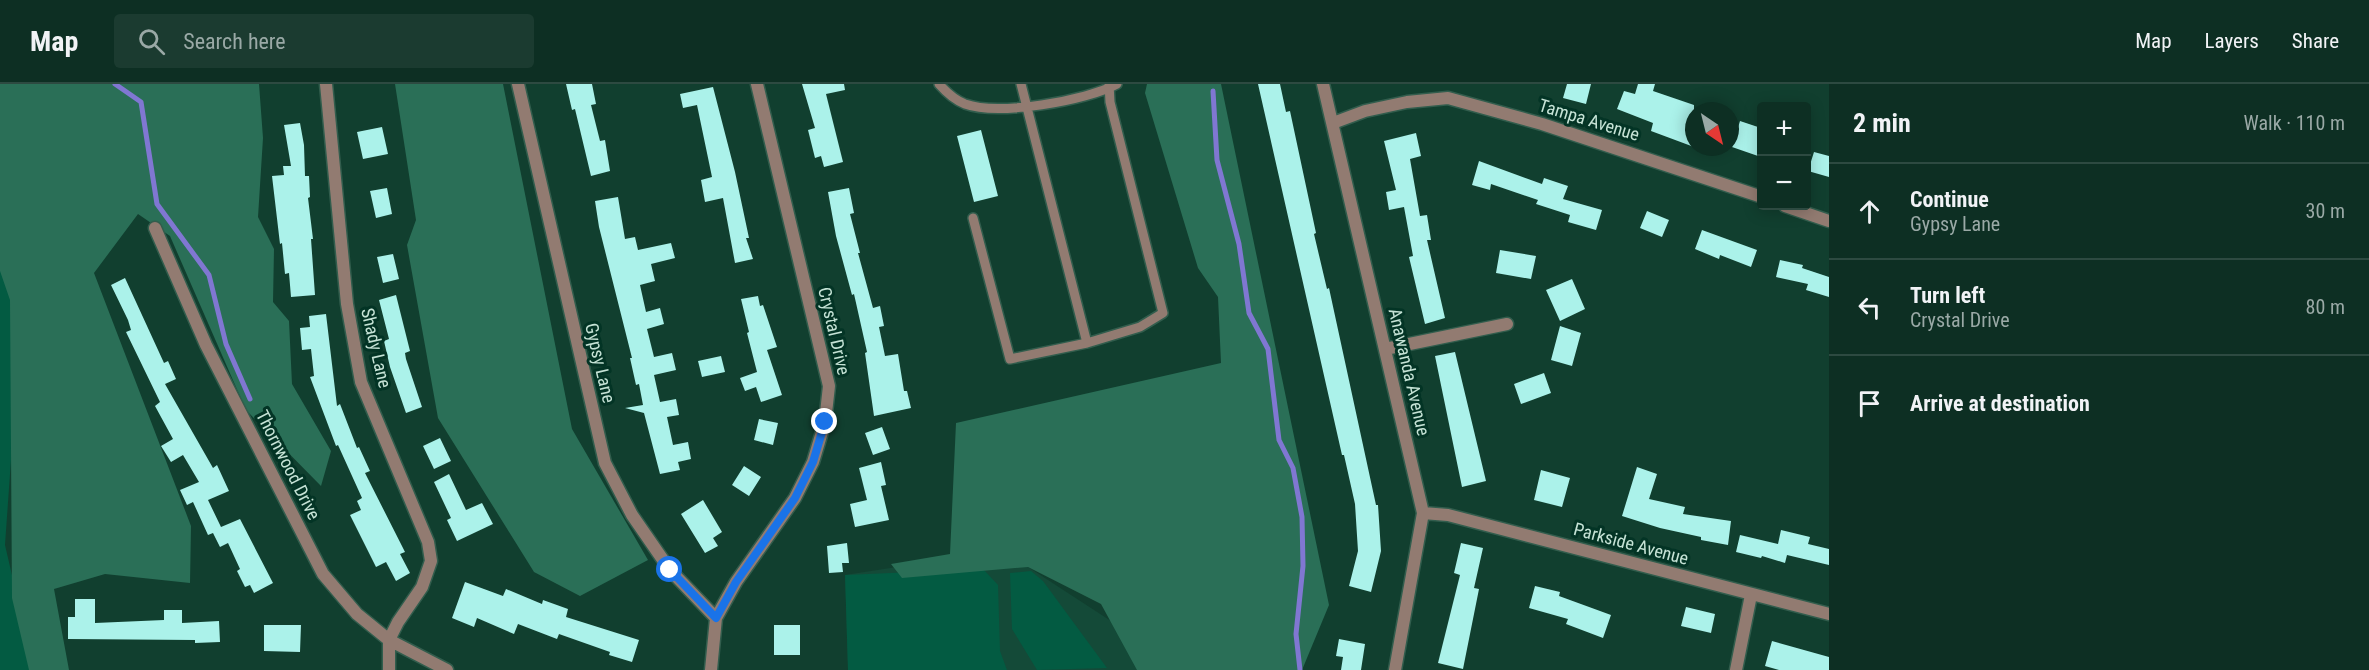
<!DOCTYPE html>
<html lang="en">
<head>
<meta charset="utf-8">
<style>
	body { margin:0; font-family:"Roboto Condensed",sans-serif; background:#1b3b30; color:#f1f3f6 }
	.controls { position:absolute; right:18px; top:18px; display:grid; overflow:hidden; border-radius:6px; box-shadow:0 3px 15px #0003 }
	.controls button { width:54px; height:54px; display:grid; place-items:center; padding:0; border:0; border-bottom:2px solid #2d4a41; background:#0d2f23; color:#f1f3f6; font:30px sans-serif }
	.compass { position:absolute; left:1685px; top:18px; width:54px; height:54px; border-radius:50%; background:#0d2f23; box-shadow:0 3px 15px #0003; rotate:145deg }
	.stop { position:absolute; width:18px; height:18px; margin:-14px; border:4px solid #1a73e8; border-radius:50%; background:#fff }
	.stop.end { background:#1a73e8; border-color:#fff; box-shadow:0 2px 6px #0008 }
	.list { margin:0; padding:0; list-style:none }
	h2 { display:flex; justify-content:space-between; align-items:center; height:78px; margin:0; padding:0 24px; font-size:26px }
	h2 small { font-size:20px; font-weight:400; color:#9aa9a6 }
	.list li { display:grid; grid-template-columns:39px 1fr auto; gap:18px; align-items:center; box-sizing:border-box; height:96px; padding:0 24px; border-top:2px solid #2d4a41 }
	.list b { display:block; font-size:22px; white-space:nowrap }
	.list p { margin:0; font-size:20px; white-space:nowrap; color:#9aa9a6 }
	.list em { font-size:20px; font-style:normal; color:#9aa9a6 }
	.icon { flex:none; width:33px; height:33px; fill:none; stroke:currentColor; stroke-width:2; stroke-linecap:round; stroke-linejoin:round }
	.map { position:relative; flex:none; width:1829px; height:586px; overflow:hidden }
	header { display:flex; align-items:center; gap:36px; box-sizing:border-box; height:84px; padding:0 30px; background:#0d2f23; border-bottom:2px solid #2d4a41 }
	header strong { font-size:28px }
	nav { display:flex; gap:33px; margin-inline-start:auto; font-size:21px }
	.search { width:420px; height:54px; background:#1b3b30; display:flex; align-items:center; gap:15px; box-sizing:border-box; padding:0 21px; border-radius:6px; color:#9aa9a6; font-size:22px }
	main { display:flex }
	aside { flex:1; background:#0d2f23 }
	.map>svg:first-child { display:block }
</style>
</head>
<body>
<header>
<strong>Map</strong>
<div class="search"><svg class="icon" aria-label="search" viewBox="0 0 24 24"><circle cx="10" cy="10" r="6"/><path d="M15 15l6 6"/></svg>Search here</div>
<nav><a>Map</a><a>Layers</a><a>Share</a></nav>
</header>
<main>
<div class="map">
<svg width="1829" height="586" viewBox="0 0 1829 586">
	<rect width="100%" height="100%" fill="#113f2f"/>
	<!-- built -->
	<path fill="#144a38" d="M 929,478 L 1028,483 L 1157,567 L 1208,586 L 848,586 L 845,491 Z"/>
	<!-- green -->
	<path fill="#035b42" d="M 0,95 L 24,192 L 5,461 L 34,586 L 0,586 Z
		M 983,485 L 998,501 L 1000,567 L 1007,586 L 848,586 L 845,491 Z
		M 1031,487 L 1043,497 L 1107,584 L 1037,586 L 1012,545 L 1010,489 Z"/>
	<!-- forest -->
	<path fill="#2a6f57" d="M 0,0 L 259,0 L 263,54 L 258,133 L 274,165 L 273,218 L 289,237 L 292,300 L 331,367 L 321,402 L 246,326 L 170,152 L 138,130 L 94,189 L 191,442 L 190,499 L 105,490 L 54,505 L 69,586 L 29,586 L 12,514 L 10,216 L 0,187 Z
		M 395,0 L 503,0 L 572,345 L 648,476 L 580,512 L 534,488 L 438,334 L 407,161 L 416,136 Z
		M 1147,0 L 1221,0 L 1329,521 L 1302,586 L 1137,586 L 1101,520 L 1028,483 L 902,494 L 891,480 L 950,470 L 956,339 L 1221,279 L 1218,213 L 1198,184 L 1145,9 Z"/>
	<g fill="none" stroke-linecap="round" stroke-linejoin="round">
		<!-- stream -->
		<path stroke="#8077d2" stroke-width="5" d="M 115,0 L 141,18 L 157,120 L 209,191 L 226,260 L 250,315
			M 1213,7 L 1217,76 L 1239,160 L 1249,229 L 1268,265 L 1279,356 L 1293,384 L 1302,433 L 1303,482 L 1296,550 L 1300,586"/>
	</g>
	<!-- building -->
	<path fill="#abf2ea" d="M 566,0 L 592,0 L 596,20 L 591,21 L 600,57 L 605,56 L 610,87 L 591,92 L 575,25 L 572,26 Z
		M 802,0 L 844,0 L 845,6 L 826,10 L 843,78 L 824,83 L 821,72 L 815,74 L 808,46 L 815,44 Z
		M 1258,0 L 1280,0 L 1286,28 L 1290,27 L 1316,149 L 1314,150 L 1327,205 L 1329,204 L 1376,421 L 1378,421 L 1381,467 L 1371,508 L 1349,502 L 1358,467 L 1355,420 L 1344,371 L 1342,371 Z
		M 1567,0 L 1591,0 L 1586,20 L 1563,14 Z
		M 1638,0 L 1655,0 L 1653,7 L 1694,21 L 1694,63 L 1651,47 L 1653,39 L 1617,25 L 1624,7 L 1635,10 Z
		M 713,3 L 735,88 L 749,154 L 746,154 L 753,175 L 735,179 L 723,114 L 705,118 L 701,96 L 712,93 L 697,21 L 683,24 L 680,10 Z
		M 1740,37 L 1761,44 L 1761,63 L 1758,72 L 1732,63 Z
		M 300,39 L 304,61 L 305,92 L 309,92 L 310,113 L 308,114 L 313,155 L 311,155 L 315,211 L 291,213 L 289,189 L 285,190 L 282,159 L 280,160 L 272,92 L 284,91 L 283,82 L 291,82 L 284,41 Z
		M 382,43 L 388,70 L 363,75 L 357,48 Z
		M 981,46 L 998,112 L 974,118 L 957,52 Z
		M 1416,49 L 1421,72 L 1410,75 L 1420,132 L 1427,131 L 1431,156 L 1427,156 L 1445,234 L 1425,240 L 1409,173 L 1413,172 L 1404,123 L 1389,126 L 1386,108 L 1396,106 L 1384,57 Z
		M 1814,68 L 1829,72 L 1829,93 L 1808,87 Z
		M 1479,77 L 1542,100 L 1544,94 L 1568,102 L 1563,115 L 1602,126 L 1596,146 L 1568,138 L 1570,131 L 1536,120 L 1538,116 L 1491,100 L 1490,106 L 1472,101 Z
		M 387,104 L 392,130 L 376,134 L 370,107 Z
		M 849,104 L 854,129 L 850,130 L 860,169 L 858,169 L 873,224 L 880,222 L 884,242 L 879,243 L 885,272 L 898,270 L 904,307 L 907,307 L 911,324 L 874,332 L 865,269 L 867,268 L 854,210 L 852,211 L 836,152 L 828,108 Z
		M 618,113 L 625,155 L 635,153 L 638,166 L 671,159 L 675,174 L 651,180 L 655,197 L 640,201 L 646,228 L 660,224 L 664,240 L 647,245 L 654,273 L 672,269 L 676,286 L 654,291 L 660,318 L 676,315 L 679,331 L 667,333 L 673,361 L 688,358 L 691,375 L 678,378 L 680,386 L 660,390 L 644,329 L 625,324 L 643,321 L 639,300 L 636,301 L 630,274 L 632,274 L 599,143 L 595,117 Z
		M 1647,127 L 1669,136 L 1662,153 L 1640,144 Z
		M 1702,146 L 1757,166 L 1751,183 L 1720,171 L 1719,175 L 1695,165 Z
		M 1500,166 L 1536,172 L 1531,195 L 1496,189 Z
		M 393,170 L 399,195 L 383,199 L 377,173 Z
		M 1780,176 L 1803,181 L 1802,184 L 1829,193 L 1829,213 L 1806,206 L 1808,200 L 1776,193 Z
		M 125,194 L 164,279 L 168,277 L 176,295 L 165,300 L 213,384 L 217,381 L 229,407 L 208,416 L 221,443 L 240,435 L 273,499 L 254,509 L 250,501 L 245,503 L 237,487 L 240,485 L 228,459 L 220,463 L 213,449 L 208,451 L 193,418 L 187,421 L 180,406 L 199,398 L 183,371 L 171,378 L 161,362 L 173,355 L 155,322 L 160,318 L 126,248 L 131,246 L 128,236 L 111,201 Z
		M 1572,195 L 1585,225 L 1560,237 L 1546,206 Z
		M 396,211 L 410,267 L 405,269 L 406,275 L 422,323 L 406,329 L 390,283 L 384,257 L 389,255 L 379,216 Z
		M 758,212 L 760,222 L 763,221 L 777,263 L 767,266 L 782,311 L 761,318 L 756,303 L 745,307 L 740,294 L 757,288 L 747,249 L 749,248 L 741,215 Z
		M 326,230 L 337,322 L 340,320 L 357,364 L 359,363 L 370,387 L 365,389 L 405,468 L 400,470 L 410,489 L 396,497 L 386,478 L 376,483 L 350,431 L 361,426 L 357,417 L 362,414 L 338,361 L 336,362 L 310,293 L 314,292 L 311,265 L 302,266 L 300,244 L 310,243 L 309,232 Z
		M 1560,242 L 1581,249 L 1572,282 L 1551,276 Z
		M 1455,268 L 1486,397 L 1462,403 L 1435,272 Z
		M 721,272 L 725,288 L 702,293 L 698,277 Z
		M 1544,289 L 1551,309 L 1521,320 L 1514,300 Z
		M 759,335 L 778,339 L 773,361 L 754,356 Z
		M 882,343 L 890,365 L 873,371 L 865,349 Z
		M 440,354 L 451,377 L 434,385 L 423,362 Z
		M 881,378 L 886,401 L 881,402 L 889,436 L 855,443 L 850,420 L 867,416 L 859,384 Z
		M 744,382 L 761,393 L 749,412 L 732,401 Z
		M 1637,383 L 1657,390 L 1649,415 L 1685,423 L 1683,430 L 1731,437 L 1728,461 L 1701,456 L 1701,453 L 1660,444 L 1622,432 Z
		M 1541,386 L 1570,394 L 1562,423 L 1534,416 Z
		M 449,390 L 466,426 L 482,419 L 493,440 L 457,457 L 447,436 L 451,434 L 434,398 Z
		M 703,416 L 722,448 L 713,454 L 718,462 L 705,469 L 681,430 Z
		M 1781,446 L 1810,453 L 1808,460 L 1829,465 L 1829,481 L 1787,471 L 1785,479 L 1762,472 L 1761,474 L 1736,468 L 1740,451 L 1778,460 Z
		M 847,459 L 849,479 L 842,479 L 843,488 L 829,489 L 827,462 Z
		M 1461,459 L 1483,464 L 1474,504 L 1479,505 L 1463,585 L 1438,579 L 1460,491 L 1454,489 Z
		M 465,498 L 503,512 L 506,505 L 542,520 L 543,516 L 568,525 L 566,533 L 639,556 L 632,578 L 609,571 L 610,568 L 559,550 L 557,555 L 518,540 L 514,550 L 477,534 L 474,543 L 452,534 Z
		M 1535,502 L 1560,508 L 1559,512 L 1611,531 L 1603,554 L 1566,540 L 1568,535 L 1529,524 Z
		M 75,515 L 95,515 L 95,539 L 164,536 L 164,526 L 182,526 L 182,539 L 219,537 L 220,558 L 195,559 L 195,556 L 68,555 L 68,533 L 75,533 Z
		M 1686,523 L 1715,530 L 1711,549 L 1681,542 Z
		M 264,541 L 301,541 L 300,568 L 264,567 Z
		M 774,541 L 800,541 L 800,571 L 774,571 Z
		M 1339,555 L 1365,560 L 1361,586 L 1341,586 L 1343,573 L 1336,572 Z
		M 1772,557 L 1829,573 L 1829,586 L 1779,586 L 1765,582 Z"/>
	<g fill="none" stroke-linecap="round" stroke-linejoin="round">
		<!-- service casing -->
		<g stroke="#325d4d" stroke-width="12">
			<path id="service" d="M 939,0 C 946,8 955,16 965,20 C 998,32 1086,17 1117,0
				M 1021,0 L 1087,259 L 1140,243 L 1163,229 L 1110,18 L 1109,0
				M 973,134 L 1010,275 L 1087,259"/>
		</g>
		<!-- minor casing -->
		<g stroke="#325d4d" stroke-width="15">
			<path id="minor" d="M 326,0 L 347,220 L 361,298 L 428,458 L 431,477 L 422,503 L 398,538 L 389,556 L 389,586
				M 518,0 L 605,379 L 632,431 L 670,486 L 716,534
				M 1323,0 L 1423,429 L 1395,586
				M 1333,39 L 1365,27 L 1407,18 L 1448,14 L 1542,40 L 1762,113
				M 1785,122 L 1829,137
				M 155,144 L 206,261 L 323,490 L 357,530 L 389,556 L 447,586
				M 1385,265 L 1507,240
				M 1423,429 L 1448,431 L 1829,530
				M 711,586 L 716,534 L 736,498 L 795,414 L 813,378 L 825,338 L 829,302 L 757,0
				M 1736,586 L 1751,511"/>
		</g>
		<!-- service -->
		<use href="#service" stroke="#927b71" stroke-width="9"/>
		<!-- minor -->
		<use href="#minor" stroke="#927b71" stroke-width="12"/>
	</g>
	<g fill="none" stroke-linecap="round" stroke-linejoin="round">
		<!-- route -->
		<path stroke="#1a73e8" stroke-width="8" d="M 670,486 L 716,534 L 736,498 L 795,414 L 813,378 L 825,338"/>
	</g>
	<g text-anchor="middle" stroke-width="6" stroke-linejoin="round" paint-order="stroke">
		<!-- street labels -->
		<g font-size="18" fill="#c6e3d6" stroke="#033425">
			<text transform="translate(1589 36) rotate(17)" y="6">Tampa Avenue</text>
			<text transform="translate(834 247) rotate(77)" y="6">Crystal Drive</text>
			<text transform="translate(376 264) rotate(77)" y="6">Shady Lane</text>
			<text transform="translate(600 279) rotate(77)" y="6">Gypsy Lane</text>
			<text transform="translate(1409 288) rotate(77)" y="6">Anawanda Avenue</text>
			<text transform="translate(288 381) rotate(63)" y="6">Thornwood Drive</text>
			<text transform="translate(1631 460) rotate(15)" y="6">Parkside Avenue</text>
		</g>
	</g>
</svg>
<div class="controls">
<button>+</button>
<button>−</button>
</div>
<svg class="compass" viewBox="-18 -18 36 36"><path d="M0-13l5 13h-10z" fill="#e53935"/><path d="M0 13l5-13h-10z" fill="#9aa9a6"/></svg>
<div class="stop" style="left:670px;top:486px"></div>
<div class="stop end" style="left:825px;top:338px"></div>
</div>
<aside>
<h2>2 min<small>Walk · 110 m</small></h2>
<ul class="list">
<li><svg class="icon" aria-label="ahead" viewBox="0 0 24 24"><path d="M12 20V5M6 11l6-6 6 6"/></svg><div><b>Continue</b><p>Gypsy Lane</p></div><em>30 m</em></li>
<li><svg class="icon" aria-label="left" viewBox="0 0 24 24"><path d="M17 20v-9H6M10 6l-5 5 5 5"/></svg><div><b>Turn left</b><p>Crystal Drive</p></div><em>80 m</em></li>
<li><svg class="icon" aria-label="arrive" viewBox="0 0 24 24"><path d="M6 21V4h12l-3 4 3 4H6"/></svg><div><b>Arrive at destination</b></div></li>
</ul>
</aside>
</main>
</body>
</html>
